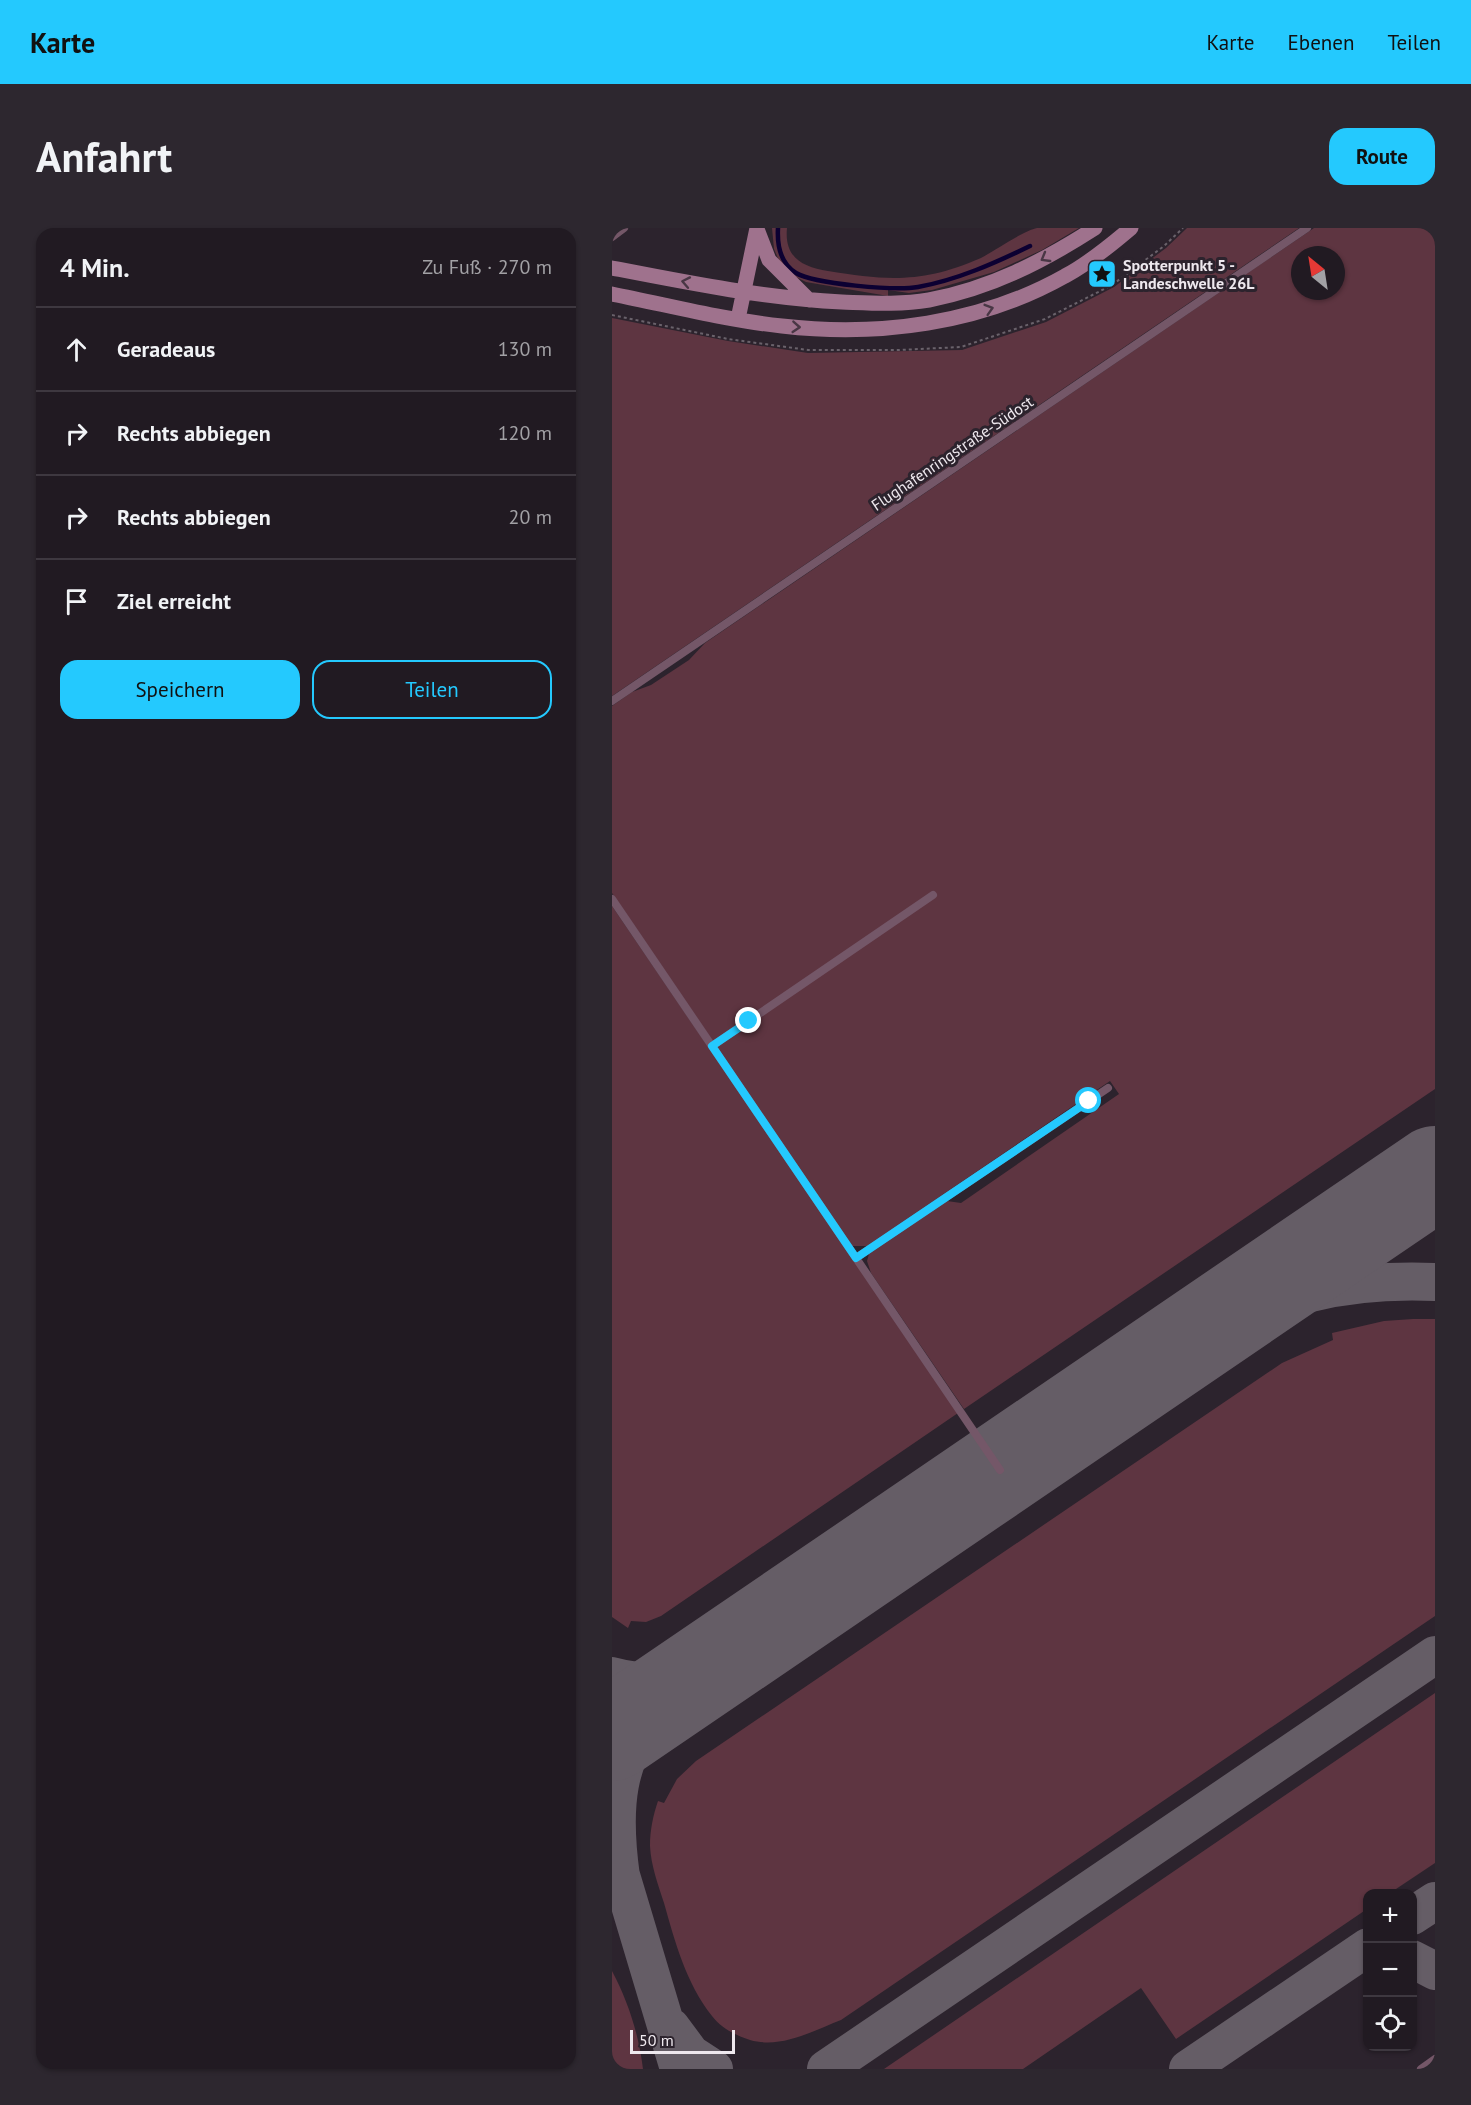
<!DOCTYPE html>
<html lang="de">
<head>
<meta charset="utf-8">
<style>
	body { margin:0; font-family:"PT Sans",sans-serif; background:#2d272f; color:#f1f3f6 }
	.controls { position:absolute; right:18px; bottom:18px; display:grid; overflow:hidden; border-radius:12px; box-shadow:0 2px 4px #0004 }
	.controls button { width:54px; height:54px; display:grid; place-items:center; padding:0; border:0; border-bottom:2px solid #3e3840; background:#211a22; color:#f1f3f6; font:30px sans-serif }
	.compass { position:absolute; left:679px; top:18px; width:54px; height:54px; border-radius:50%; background:#211a22; box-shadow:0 2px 4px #0004; rotate:330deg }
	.scale { position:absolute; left:18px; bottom:15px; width:105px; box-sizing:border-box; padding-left:6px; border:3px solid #eee8ee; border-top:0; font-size:16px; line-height:21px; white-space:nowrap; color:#eee8ee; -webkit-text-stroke:4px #2c232d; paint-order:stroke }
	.stop { position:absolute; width:18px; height:18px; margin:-14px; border:4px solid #24c9fe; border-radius:50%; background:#fff }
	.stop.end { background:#24c9fe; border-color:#fff; box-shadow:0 2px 6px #0008 }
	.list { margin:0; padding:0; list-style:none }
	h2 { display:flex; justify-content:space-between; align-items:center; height:78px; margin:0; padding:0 24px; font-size:26px }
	h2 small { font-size:20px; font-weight:400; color:#a2a1a5 }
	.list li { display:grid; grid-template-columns:39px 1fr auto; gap:18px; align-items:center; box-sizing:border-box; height:84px; padding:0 24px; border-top:2px solid #3e3840 }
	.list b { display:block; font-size:22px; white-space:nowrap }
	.list em { font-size:20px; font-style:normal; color:#a2a1a5 }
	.actions { display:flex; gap:12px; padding:18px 24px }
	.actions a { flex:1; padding:14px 0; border:2px solid #24c9fe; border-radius:18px; text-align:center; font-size:21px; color:#24c9fe }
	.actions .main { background:#24c9fe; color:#111 }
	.icon { flex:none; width:33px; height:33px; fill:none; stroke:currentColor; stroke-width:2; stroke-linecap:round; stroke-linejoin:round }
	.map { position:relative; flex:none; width:823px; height:1841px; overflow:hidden; border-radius:18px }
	header { display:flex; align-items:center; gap:36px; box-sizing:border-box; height:84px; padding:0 30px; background:#24c9fe; color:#111 }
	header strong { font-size:28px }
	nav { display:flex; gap:33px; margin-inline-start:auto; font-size:21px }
	.intro { display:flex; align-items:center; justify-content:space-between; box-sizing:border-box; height:144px; padding:0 36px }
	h1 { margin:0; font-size:42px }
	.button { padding:15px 27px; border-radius:18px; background:#24c9fe; color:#111; font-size:21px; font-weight:700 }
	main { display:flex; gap:36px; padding:0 36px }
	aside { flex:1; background:#211a22; border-radius:18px; box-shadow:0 2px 4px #0004 }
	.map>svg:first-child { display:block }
</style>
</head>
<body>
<header>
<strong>Karte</strong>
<nav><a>Karte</a><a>Ebenen</a><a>Teilen</a></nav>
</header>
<div class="intro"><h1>Anfahrt</h1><a class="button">Route</a></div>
<main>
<aside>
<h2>4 Min.<small>Zu Fuß · 270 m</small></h2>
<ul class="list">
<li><svg class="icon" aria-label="ahead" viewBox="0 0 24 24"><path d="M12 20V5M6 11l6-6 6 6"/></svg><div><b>Geradeaus</b></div><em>130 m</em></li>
<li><svg class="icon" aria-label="right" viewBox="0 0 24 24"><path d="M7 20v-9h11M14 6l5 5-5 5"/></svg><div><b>Rechts abbiegen</b></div><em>120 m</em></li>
<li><svg class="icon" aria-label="right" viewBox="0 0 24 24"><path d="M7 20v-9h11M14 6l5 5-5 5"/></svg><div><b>Rechts abbiegen</b></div><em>20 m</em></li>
<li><svg class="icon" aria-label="arrive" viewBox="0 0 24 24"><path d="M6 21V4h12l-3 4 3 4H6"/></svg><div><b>Ziel erreicht</b></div></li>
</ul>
<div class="actions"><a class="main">Speichern</a><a>Teilen</a></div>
</aside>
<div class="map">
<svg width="823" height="1841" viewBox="0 0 823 1841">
	<rect width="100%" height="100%" fill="#2c232d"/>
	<!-- green -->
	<path fill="#5e3541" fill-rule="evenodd" d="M 160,0 L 175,0 C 172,30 191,39 216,43 C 276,53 312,55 369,30 C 382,23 413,2 425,0 C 438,0 453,0 467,0 L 430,22 L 382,44 L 320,62 L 297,65 L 276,62 L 276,68 L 194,54 L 178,46 L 168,35 L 162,21 Z
		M 575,0 L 687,0 L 0,468 L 0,90 L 116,113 L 196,125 L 350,122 L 434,94 L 502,59 L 554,20 Z
		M 702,0 L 823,0 L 823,861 L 352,1181 L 259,1045 L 255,1033 L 257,1026 L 335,973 L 349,975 L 507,866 L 498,853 L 255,1018 L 240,1018 L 0,665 L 0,478 L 20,464 L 39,457 L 77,432 L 93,415 ZM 688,27 L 724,27 L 724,63 L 688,63 Z
		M 0,678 L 346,1185 L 49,1388 L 34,1394 L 19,1393 L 16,1400 L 0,1389 Z
		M 801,1091 L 823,1091 L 823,1388 L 229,1792 C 201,1803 169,1821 138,1812 C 123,1807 109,1800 100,1788 C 74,1755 63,1714 52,1675 C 46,1656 39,1638 38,1618 C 38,1602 41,1588 46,1573 L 52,1575 L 65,1551 L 84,1533 L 670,1135 L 721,1112 L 720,1105 L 772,1093 Z
		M 823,1465 L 823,1635 L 778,1665 L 756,1666 L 755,1681 L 564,1811 L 529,1760 L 411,1841 L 272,1841 Z
		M 0,1743 C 16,1773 27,1807 31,1841 L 0,1841 Z"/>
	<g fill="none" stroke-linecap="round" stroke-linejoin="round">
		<!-- stream -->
		<path stroke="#0c0032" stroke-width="4.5" d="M 166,0 C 165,17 168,35 184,45 C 202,56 284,63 306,59 C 345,52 383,35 418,18"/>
		<!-- taxiway -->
		<path stroke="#655d66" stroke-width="38" d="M 580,1111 C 665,1069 727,1050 823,1054
			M 0,1448 C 30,1456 59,1456 88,1443
			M 2,1624 L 67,1841
			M 9,1649 C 0,1584 1,1526 51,1477 C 67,1461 87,1448 105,1435
			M 800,1688 L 823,1673
			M 800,1731 L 823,1743
			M 59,1799 L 79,1826 L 102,1841
			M 214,1841 L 823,1427
			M 576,1841 L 756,1719"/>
		<!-- runway -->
		<path stroke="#655d66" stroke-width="94" d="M 0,1506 L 823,945"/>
		<!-- path -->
		<path stroke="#6a626b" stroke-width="2" stroke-dasharray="3 3" stroke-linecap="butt" d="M 0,87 L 116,111 L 196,122 L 287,122 L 349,119 L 433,91 L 500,57 L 552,18 L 571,0"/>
		<!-- lane -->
		<path stroke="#745768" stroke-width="8" d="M 0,9 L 12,0
			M 0,473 L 695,0
			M 0,671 L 388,1242
			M 100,818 L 321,667
			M 244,1030 L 496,860
			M 809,1841 L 823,1831"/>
		<!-- secondary -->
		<path stroke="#9f728d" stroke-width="15" d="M 145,1 L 157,32 L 197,72
			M 0,40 C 77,55 152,70 230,74 C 259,75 288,77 317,72 C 379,60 430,34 483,0
			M 0,66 C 56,77 113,92 170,98 C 266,109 368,96 453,48 C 476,36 499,17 519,0
			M 126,91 L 145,0"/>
	</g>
	<!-- one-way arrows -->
	<defs><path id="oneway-chevron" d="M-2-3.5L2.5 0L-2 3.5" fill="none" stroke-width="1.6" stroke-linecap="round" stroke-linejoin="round" transform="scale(1.5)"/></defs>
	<g stroke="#493745">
		<use href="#oneway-chevron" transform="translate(433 30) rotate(150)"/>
		<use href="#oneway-chevron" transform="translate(74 54) rotate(-169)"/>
		<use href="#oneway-chevron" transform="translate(377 81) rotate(-17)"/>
		<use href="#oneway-chevron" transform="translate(184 99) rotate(4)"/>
	</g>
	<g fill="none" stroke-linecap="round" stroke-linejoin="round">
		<!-- route -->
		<path stroke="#24c9fe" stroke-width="8" d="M 137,793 L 100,818 L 244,1030 L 477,873"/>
	</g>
	<!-- icons -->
	<defs>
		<g id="sight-square" transform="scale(1.5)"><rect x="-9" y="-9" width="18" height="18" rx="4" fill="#24c9fe" stroke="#2c232d"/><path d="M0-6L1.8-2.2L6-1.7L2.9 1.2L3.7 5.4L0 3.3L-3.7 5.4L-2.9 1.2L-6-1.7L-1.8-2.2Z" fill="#111"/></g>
	</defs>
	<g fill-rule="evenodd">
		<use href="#sight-square" x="490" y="46"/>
	</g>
	<g text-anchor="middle" stroke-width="6" stroke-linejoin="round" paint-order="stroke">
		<!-- poi labels -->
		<g font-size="16" font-weight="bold" fill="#eee8ee" stroke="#2c232d" text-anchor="start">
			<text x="511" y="43">Spotterpunkt 5 -<tspan x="511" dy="18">Landeschwelle 26L</tspan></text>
		</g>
		<!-- street labels -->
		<g font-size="16" fill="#eee8ee" stroke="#2c232d">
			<text transform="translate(340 225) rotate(-34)" y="6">Flughafenringstraße-Südost</text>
		</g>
	</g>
</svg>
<div class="controls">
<button>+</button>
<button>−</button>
<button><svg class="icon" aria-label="locate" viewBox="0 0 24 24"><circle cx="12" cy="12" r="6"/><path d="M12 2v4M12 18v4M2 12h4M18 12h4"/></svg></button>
</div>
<svg class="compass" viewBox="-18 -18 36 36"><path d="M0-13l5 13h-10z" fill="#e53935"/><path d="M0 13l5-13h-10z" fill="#a2a1a5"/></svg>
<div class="scale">50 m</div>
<div class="stop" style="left:477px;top:873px"></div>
<div class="stop end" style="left:137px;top:793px"></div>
</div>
</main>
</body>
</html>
